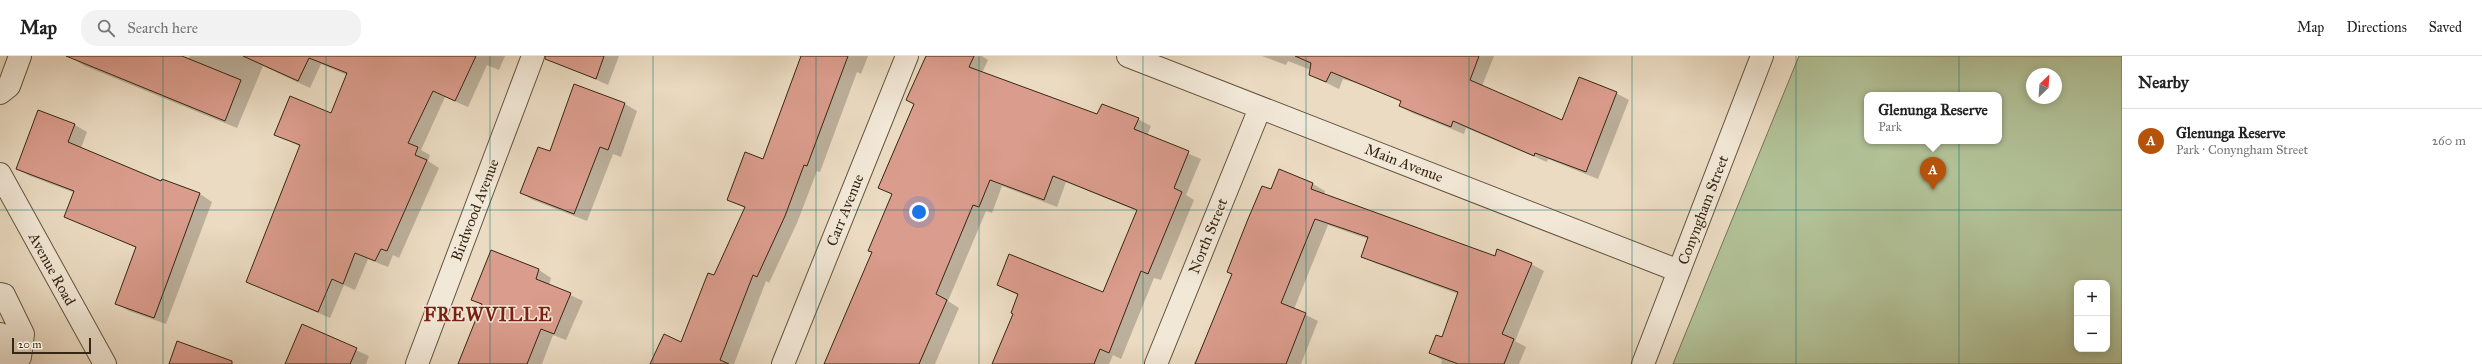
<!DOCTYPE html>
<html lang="en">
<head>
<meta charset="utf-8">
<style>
	body { margin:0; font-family:"IM FELL Great Primer",serif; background:#f2f2f2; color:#222 }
	.controls { position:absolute; right:12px; bottom:12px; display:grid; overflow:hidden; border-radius:8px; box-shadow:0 2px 10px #0003 }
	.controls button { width:36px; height:36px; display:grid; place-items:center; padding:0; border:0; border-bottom:1px solid #e0e0e0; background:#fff; color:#222; font:20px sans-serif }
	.compass { position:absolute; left:2026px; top:12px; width:36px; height:36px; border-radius:50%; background:#fff; box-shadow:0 2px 10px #0003; rotate:25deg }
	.scale { position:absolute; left:12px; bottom:10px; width:79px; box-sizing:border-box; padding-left:4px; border:2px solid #362713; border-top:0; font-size:11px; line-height:14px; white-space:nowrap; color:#362713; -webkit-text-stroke:3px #f2e8d7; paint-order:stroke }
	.you { position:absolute; left:919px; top:156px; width:14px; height:14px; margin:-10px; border:3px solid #fff; border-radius:50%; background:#1a73e8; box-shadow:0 0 0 6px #1a73e833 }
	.badge { display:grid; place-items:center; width:26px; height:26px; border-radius:50%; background:#b45309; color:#fff; font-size:13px; font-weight:700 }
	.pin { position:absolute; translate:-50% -33px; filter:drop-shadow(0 1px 2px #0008) }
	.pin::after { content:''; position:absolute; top:21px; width:14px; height:12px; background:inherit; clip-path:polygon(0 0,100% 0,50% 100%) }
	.popup { position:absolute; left:1864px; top:36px; width:138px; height:52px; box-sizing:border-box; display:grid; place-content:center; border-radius:8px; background:#fff; filter:drop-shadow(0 1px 3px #0005); font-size:13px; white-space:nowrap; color:#767676 }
	.popup b { font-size:15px; color:#222 }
	.popup::after { content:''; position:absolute; left:50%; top:100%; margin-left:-8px; border:8px solid transparent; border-top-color:#fff }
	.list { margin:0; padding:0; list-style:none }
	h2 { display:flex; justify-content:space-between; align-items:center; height:52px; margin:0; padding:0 16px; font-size:17px }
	h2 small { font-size:13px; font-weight:400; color:#767676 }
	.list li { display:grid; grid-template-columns:26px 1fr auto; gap:12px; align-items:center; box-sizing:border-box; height:64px; padding:0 16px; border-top:1px solid #e0e0e0 }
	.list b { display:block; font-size:15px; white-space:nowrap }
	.list p { margin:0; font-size:13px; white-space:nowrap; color:#767676 }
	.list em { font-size:13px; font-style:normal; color:#767676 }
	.icon { flex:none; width:22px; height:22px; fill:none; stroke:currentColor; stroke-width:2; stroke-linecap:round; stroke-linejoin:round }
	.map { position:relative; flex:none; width:2122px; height:308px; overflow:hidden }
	header { display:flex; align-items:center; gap:24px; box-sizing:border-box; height:56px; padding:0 20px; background:#fff; border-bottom:1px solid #e0e0e0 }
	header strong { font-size:19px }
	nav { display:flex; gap:22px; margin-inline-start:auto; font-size:14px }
	.search { width:280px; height:36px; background:#f2f2f2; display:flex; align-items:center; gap:10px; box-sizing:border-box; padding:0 14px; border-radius:16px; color:#767676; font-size:15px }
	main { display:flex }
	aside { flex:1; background:#fff }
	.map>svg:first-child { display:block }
</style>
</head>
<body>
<header>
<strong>Map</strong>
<div class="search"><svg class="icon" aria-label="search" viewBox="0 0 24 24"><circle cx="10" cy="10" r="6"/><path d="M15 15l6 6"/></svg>Search here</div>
<nav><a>Map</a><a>Directions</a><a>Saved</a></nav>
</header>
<main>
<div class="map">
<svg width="2122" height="308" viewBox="0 0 2122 308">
	<rect width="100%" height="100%" fill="#ebdbc2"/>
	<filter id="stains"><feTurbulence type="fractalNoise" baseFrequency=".005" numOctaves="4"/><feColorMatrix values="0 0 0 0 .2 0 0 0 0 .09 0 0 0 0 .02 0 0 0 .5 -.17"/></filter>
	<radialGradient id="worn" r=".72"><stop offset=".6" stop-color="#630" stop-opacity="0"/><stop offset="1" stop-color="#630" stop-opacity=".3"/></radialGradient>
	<!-- green -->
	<path fill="#b2c197" stroke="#747455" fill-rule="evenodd" d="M 1799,0 L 2122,0 L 2122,308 L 1673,308 ZM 2032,18 L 2056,18 L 2056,42 L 2032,42 ZM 1867,39 L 1999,39 L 1999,85 L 1867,85 ZM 2077,227 L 2107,227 L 2107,293 L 2077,293 Z"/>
	<!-- shadow -->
	<path fill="#0003" d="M 73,0 L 179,0 L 188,4 L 190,0 L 505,0 L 499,14 L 487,9 L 468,51 L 445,41 L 421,94 L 430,99 L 428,105 L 439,112 L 399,202 L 393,199 L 388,211 L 368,203 L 355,234 L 344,229 L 330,262 L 247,226 L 301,91 L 275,78 L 332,58 L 347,19 L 321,8 L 310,32 L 263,10 L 237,72 L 85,10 L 72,2 Z
		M 569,0 L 619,0 L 608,29 L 566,10 Z
		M 798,0 L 868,0 L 861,18 L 857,16 L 820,116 L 817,115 L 797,167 L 769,227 L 766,225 L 734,308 L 651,308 L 682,287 L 714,220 L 745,152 L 728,143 L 763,105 L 802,2 Z
		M 927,0 L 982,0 L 988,4 L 982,17 L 1098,60 L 1138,63 L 1151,70 L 1147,80 L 1201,103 L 1186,139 L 1194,144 L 1161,224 L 1154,222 L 1121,303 L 1113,299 L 1109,308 L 993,308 L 1014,257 L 1019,240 L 998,229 L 1103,237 L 1137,155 L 1066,126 L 1057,151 L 1002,130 L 992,157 L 986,155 L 948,245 L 959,252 L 935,308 L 825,308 L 873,196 L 893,139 L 879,131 L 914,48 Z
		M 1262,0 L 1494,0 L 1482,30 L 1563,65 L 1616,37 L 1629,44 L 1598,123 L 1548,103 L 1547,106 L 1466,72 L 1464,78 L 1412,57 L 1400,50 L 1402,46 L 1359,28 L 1343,23 L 1339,33 L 1310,19 L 1311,14 L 1288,5 L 1286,9 Z
		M 575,29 L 625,48 L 637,55 L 621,101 L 613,98 L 587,165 L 533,144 L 521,137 L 550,97 Z
		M 75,69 L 87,76 L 81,92 L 161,126 L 162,124 L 200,138 L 212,146 L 166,268 L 129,255 L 116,247 L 137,192 L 65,160 L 75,137 L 30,120 L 17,113 Z
		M 1280,114 L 1313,128 L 1325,135 L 1324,139 L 1495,201 L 1531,208 L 1544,215 L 1515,285 L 1526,291 L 1519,308 L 1441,308 L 1442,304 L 1430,297 L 1443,282 L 1458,238 L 1375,207 L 1362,200 L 1368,183 L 1328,169 L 1294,253 L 1318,265 L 1301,308 L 1194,308 Z
		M 492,195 L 539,214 L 551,222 L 549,229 L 583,245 L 566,284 L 553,279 L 542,308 L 459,308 L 482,249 L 472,243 Z
		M 302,270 L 369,300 L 366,308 L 286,308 Z"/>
	<!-- building -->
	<path fill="#da9c8c" stroke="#362713" d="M 66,0 L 182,0 L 241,24 L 225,65 Z
		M 243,0 L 476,0 L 455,45 L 433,35 L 408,87 L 418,91 L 415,99 L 427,104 L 387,195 L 381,193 L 375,205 L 355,197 L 343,228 L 332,223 L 318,256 L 246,226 L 300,89 L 274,79 L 290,40 L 331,57 L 347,17 L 309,2 L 298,25 Z
		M 545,0 L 604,0 L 596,23 L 545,3 Z
		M 801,0 L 848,0 L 807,110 L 804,109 L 785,160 L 757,221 L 753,219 L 720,304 L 729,308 L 650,308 L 664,278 L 681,286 L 708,217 L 714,219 L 745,151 L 727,144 L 745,96 L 763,103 Z
		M 926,0 L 974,0 L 969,11 L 1097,58 L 1102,48 L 1139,62 L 1134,73 L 1189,95 L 1174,132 L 1182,136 L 1148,218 L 1141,215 L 1109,297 L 1100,293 L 1094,308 L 992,308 L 1013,258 L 1011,257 L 1018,238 L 997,229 L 1009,198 L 1103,236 L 1137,154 L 1053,120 L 1044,144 L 990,124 L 979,151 L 973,149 L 936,238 L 947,244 L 919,308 L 824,308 L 872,196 L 868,195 L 892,138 L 878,132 L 914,48 L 906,44 Z
		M 1295,0 L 1479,0 L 1470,24 L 1562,64 L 1579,21 L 1617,36 L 1586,116 L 1535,97 L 1534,100 L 1453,65 L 1451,71 L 1399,50 L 1401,45 L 1331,16 L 1326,26 L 1309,19 L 1311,7 Z
		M 574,28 L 625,47 L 608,94 L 600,91 L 574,158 L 520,137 L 538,91 L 550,95 Z
		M 38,54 L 75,68 L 68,86 L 161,125 L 162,123 L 200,137 L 154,262 L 115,248 L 136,191 L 64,161 L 74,135 L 16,113 Z
		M 1279,113 L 1313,127 L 1311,133 L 1495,200 L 1497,193 L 1532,207 L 1502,278 L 1514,283 L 1504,308 L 1458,308 L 1429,297 L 1436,279 L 1442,281 L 1458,236 L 1361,201 L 1368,181 L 1315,163 L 1281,247 L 1306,257 L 1286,308 L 1195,308 L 1232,218 L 1227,216 L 1248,163 L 1262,130 L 1271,133 Z
		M 491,194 L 539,213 L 536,223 L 571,237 L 554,278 L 541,273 L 527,308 L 458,308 L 482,248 L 471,244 Z
		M 302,268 L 357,292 L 350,308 L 285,308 Z
		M 177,285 L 232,305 L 232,308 L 169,308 Z"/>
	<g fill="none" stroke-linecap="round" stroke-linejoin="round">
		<!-- minor casing -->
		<g stroke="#63543f" stroke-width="24">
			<path id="minor" d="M 1128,0 L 1679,215
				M 0,37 L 9,30 L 20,0
				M 0,118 L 105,308
				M 0,238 L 4,239 L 23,278 L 20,301 L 10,308
				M 0,278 L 6,288 L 5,308
				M 417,308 L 533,0
				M 783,308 L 907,0
				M 1156,308 L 1260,52
				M 1643,308 L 1762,0"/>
		</g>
		<!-- minor -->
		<use href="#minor" stroke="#f2e8d7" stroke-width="22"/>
	</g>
	<!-- grid -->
	<path fill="none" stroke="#0f766e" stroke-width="1" stroke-opacity="0.55" d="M 163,0 L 163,308M 326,0 L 326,308M 490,0 L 490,308M 653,0 L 653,308M 816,0 L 816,308M 979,0 L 979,308M 1143,0 L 1143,308M 1306,0 L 1306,308M 1469,0 L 1469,308M 1632,0 L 1632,308M 1796,0 L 1796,308M 1959,0 L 1959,308M 0,154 L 2122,154"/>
	<g text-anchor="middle" stroke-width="3" stroke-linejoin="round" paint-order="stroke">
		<!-- street labels -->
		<g font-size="15" fill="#362713" stroke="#f2e8d7">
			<text transform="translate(1404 107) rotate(21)" y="5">Main Avenue</text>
			<text transform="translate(475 154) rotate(-69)" y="5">Birdwood Avenue</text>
			<text transform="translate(845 154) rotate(-68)" y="5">Carr Avenue</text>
			<text transform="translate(1703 154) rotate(-69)" y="5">Conyngham Street</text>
			<text transform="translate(1208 180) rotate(-68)" y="5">North Street</text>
			<text transform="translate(52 213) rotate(61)" y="5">Avenue Road</text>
		</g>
		<!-- district labels -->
		<g font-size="19" font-weight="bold" letter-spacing="1" fill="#7a1f14" stroke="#f2e8d7">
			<text x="488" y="265">FREWVILLE</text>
		</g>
	</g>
	<rect width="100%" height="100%" filter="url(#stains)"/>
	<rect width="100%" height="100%" fill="url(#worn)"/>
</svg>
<div class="controls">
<button>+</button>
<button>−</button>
</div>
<svg class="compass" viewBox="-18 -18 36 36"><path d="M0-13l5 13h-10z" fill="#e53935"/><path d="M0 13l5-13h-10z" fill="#767676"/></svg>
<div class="scale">20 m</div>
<div class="you"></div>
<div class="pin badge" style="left:1933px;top:134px">A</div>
<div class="popup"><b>Glenunga Reserve</b>Park</div>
</div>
<aside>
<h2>Nearby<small></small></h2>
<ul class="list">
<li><span class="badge">A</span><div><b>Glenunga Reserve</b><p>Park · Conyngham Street</p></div><em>260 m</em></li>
</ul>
</aside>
</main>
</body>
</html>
